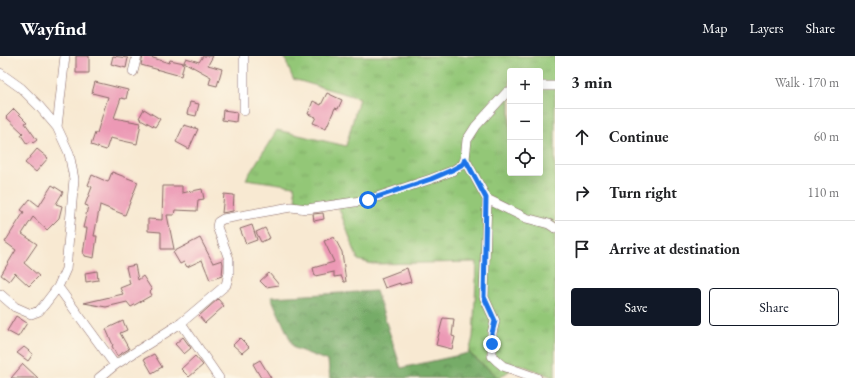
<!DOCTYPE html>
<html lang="en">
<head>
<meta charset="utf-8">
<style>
	body { margin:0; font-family:"EB Garamond",serif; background:#f6f6f6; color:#202124 }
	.controls { position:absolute; right:12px; top:12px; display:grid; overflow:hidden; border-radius:4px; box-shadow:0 4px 16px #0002 }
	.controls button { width:36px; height:36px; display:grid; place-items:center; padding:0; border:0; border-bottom:1px solid #e0e0e0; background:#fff; color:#202124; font:20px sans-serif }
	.stop { position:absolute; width:12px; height:12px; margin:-9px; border:3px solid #1a73e8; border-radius:50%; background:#fff }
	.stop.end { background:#1a73e8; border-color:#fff; box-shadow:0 1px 4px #0008 }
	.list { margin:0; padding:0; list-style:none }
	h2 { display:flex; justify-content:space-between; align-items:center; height:52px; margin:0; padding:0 16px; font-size:17px }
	h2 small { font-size:13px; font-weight:400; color:#757577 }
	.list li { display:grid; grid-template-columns:26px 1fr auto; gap:12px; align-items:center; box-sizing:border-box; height:56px; padding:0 16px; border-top:1px solid #e0e0e0 }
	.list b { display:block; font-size:15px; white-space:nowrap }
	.list em { font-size:13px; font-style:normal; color:#757577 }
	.actions { display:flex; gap:8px; padding:12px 16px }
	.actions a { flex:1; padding:9px 0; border:1px solid #111827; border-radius:4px; text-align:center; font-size:14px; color:#111827 }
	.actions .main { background:#111827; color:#fff }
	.icon { flex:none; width:22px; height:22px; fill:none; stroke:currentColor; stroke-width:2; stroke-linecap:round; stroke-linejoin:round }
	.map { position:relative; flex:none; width:555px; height:322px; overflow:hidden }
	header { display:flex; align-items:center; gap:24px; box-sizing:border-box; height:56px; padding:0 20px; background:#111827; color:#fff }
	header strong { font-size:19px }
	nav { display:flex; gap:22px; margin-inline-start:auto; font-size:14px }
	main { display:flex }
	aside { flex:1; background:#fff }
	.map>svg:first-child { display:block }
</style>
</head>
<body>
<header>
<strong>Wayfind</strong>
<nav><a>Map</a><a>Layers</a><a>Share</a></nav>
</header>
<main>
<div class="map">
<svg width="555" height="322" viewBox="0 0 555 322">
	<defs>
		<pattern id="grass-tufts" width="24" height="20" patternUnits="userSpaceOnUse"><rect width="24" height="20" fill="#93c777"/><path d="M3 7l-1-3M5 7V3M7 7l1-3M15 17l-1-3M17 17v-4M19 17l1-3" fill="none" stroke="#80aa67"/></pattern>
		<pattern id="forest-crowns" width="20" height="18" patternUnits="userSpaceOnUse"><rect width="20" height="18" fill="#76ac68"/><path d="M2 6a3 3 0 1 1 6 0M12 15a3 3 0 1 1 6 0" fill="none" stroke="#638b56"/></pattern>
	</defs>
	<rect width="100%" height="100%" fill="#fcf5e5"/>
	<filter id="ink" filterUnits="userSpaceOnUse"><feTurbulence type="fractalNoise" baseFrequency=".025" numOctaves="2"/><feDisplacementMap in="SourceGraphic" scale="8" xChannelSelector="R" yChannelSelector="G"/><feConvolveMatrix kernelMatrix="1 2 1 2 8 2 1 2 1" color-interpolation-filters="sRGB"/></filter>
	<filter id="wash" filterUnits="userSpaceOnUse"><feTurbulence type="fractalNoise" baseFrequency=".012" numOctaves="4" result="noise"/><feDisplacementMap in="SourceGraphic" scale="16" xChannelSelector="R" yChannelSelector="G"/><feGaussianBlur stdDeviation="0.9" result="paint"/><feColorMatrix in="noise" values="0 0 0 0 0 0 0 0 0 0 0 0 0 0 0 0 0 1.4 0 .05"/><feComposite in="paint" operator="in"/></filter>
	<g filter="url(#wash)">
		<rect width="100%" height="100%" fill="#f8e9d2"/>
		<!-- grass -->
		<path fill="url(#grass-tufts)" stroke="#6e7351" fill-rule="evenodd" d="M 284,0 L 555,0 L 555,322 L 519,308 L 499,322 L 469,297 L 473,281 L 477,206 L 372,208 L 358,204 L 336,144 L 297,150 L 294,130 L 246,123 L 277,74 L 346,90 L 359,42 L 293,23 ZM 510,15 L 540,15 L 540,117 L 510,117 Z"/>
		<!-- forest -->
		<path fill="url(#forest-crowns)" stroke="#60664a" d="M 376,235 L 401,312 L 469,297 L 499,322 L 330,322 L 328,305 L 294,292 L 271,241 Z"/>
		<g id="blocks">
			<!-- building -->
			<path fill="#ec99b5" d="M 76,0 L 89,0 L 89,17 L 76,17 Z
				M 113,0 L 128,2 L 126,12 L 111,8 Z
				M 143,0 L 147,0 L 169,7 L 170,4 L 184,7 L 181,20 L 141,9 Z
				M 203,0 L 213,0 L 208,9 L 222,13 L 217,30 L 209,28 L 211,21 L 184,6 L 186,2 L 199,6 Z
				M 95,26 L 128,34 L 126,43 L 121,42 L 114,62 L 141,67 L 137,88 L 110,82 L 106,94 L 91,89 L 95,77 L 97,77 L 108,41 L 92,37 Z
				M 327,37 L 342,44 L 338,53 L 335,52 L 326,72 L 313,67 L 316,61 L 308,58 L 313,45 L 321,49 Z
				M 190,46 L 199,48 L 196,60 L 187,58 Z
				M 14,53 L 27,66 L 25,67 L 37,84 L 33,87 L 31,85 L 27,88 L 21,79 L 23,77 L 6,61 Z
				M 144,53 L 160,63 L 155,71 L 139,62 Z
				M 223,54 L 237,56 L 236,66 L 222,64 Z
				M 184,69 L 198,73 L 189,93 L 176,86 Z
				M 37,93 L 48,102 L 36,116 L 25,107 Z
				M 112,116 L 138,126 L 125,159 L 100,149 L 94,180 L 97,180 L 94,202 L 85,200 L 85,199 L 83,198 L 87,172 L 83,172 L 88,150 L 85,149 L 92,131 L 88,129 L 92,119 L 108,126 Z
				M 52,129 L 63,136 L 56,148 L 62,150 L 59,162 L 47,174 L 33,161 L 22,178 L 37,188 L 24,207 L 39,220 L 29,230 L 15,217 L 9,225 L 1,219 L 16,194 L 5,186 L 24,156 L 21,154 L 30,143 L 39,150 Z
				M 163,130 L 182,130 L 182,137 L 202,133 L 204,143 L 198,144 L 197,155 L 175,154 L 174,159 L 167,159 L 174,193 L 161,193 L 161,176 L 148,175 L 148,163 L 162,164 Z
				M 224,138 L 234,139 L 233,155 L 222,157 Z
				M 323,157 L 324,163 L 314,165 L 313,158 Z
				M 252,169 L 257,184 L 246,188 L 240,173 Z
				M 265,172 L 270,182 L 261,186 L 256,176 Z
				M 334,181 L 342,196 L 346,226 L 344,226 L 341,220 L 334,221 L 334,216 L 315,220 L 313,212 L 334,206 L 324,185 Z
				M 200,182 L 213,207 L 222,204 L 223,208 L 222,220 L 210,224 L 202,204 L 187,211 L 184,206 L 180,208 L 173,196 Z
				M 135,209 L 138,224 L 143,220 L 152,234 L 150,236 L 152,239 L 131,251 L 127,246 L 106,251 L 84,247 L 123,238 L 120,232 L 130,228 L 126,211 Z
				M 407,212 L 411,226 L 400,229 L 400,227 L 385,232 L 381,222 Z
				M 97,215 L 98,224 L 86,226 L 85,217 Z
				M 269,217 L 279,229 L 266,231 L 260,225 Z
				M 218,243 L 224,250 L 205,267 L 199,260 Z
				M 16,260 L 27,267 L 18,281 L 7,275 Z
				M 443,262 L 454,263 L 452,280 L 455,281 L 452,293 L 436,289 Z
				M 123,265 L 127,274 L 120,277 L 129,293 L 117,300 L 112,290 L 113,289 L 106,273 Z
				M 183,281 L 191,292 L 184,298 L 175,288 Z
				M 240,282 L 249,291 L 242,297 L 233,289 Z
				M 24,291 L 33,298 L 28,305 L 17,297 Z
				M 154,298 L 162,311 L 152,317 L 144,303 Z
				M 195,300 L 203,309 L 189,321 L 181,313 Z
				M 260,304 L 271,322 L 261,322 L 253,308 Z
				M 23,308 L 38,322 L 11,322 Z"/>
		</g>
	</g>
	<g filter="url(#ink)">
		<use href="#blocks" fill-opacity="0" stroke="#876665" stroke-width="1"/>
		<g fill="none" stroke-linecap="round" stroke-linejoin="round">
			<!-- minor casing -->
			<g stroke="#876665" stroke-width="10">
				<path id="minor" d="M 133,16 L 137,0
					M 0,17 L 21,32 L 39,50 L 57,71 L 69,97 L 74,123 L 66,213 L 58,231 L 45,248 L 39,255 L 31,258 L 15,251 L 0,238
					M 540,30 L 555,30
					M 244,55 L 244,0
					M 57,71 L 65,0
					M 465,103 L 487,143 L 484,241 L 495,265 L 492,277 L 492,300 L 497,305 L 503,310 L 537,322
					M 487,143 L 526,162 L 549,168 L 555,172
					M 58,231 L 115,309
					M 181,267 L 219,322
					M 99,322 L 115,309 L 181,267 L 226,229 L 229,217 L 229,203 L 217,171 L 218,166 L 223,163 L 291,151 L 307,153 L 368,144 L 431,123 L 452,115 L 463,108 L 465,103 L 467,84 L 476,70 L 507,36 L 510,36"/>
			</g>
			<!-- minor -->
			<use href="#minor" stroke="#fff" stroke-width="9"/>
		</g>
	</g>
	<g fill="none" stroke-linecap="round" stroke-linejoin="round" filter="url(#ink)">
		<!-- route -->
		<path stroke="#1a73e8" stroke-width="5" d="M 368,144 L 431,123 L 452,114 L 463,108 L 465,103 L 486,142 L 484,241 L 495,265 L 492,277 L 492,288"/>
	</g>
</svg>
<div class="controls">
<button>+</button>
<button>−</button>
<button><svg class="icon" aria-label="locate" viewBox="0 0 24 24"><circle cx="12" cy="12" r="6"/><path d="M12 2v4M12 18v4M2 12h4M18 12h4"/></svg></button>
</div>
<div class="stop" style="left:368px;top:144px"></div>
<div class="stop end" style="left:492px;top:288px"></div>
</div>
<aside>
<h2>3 min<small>Walk · 170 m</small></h2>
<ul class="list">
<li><svg class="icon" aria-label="ahead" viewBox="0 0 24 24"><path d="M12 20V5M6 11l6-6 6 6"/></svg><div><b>Continue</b></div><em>60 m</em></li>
<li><svg class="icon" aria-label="right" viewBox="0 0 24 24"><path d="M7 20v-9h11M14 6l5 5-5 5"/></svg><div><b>Turn right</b></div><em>110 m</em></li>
<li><svg class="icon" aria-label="arrive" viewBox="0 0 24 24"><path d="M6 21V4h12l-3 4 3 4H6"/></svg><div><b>Arrive at destination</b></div></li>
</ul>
<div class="actions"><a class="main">Save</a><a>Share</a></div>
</aside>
</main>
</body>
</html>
